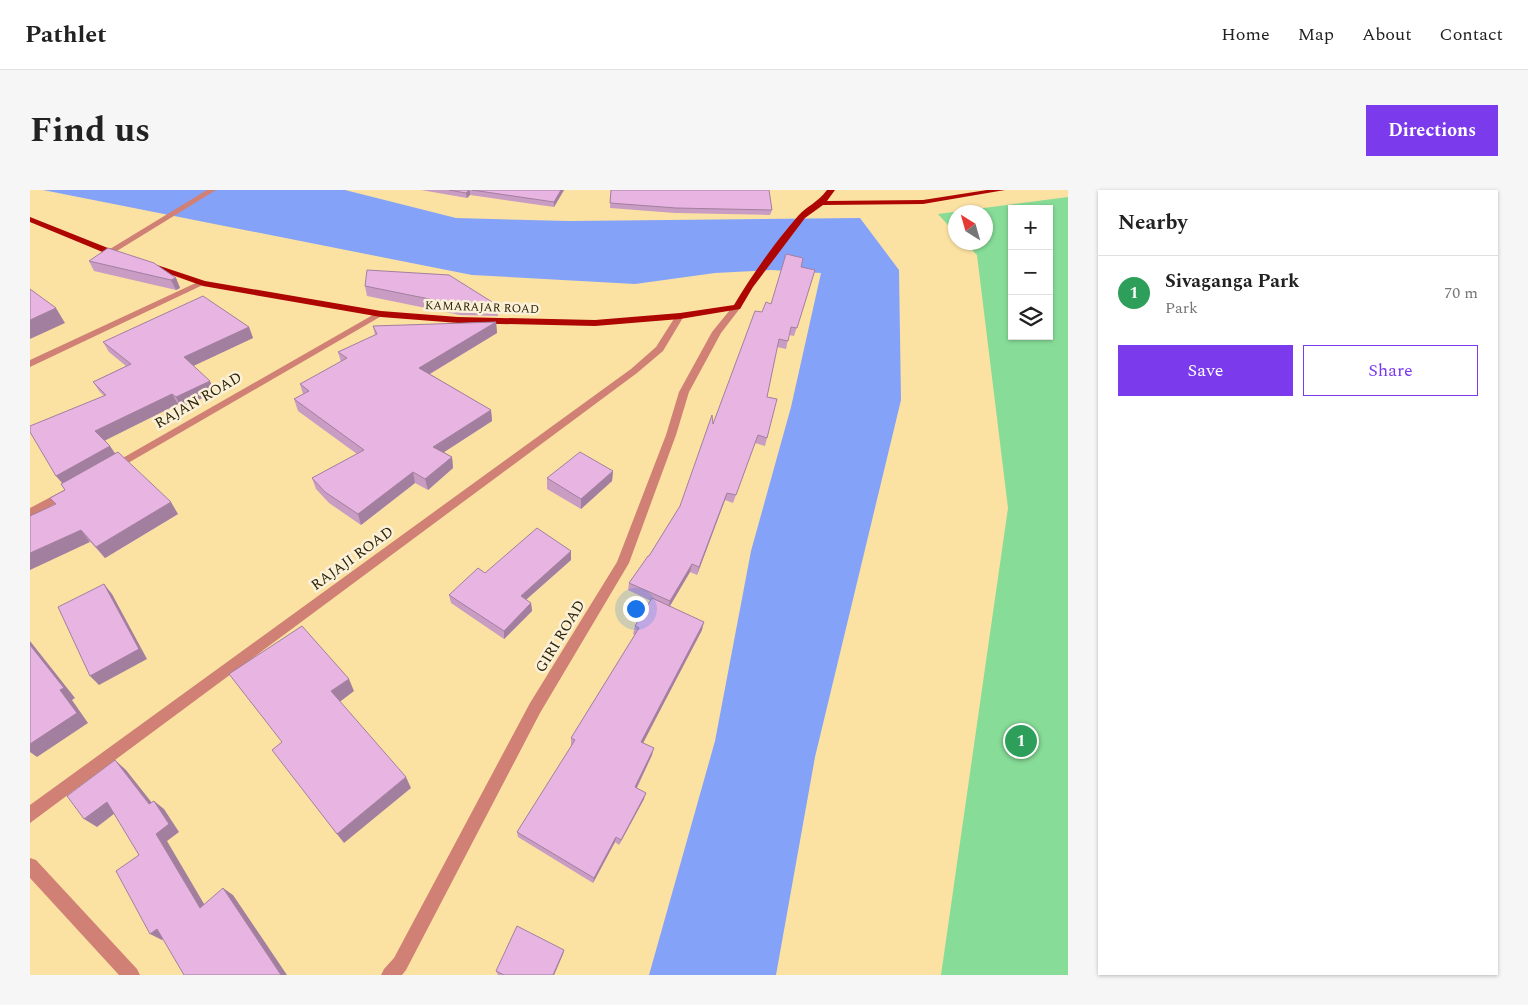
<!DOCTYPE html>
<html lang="en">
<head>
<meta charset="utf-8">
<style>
	body { margin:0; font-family:Spectral,serif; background:#f6f6f6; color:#222 }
	.controls { position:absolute; right:15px; top:15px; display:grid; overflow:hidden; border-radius:0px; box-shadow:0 1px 4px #0004 }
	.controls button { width:45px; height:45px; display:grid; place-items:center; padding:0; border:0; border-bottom:1px solid #e0e0e0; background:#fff; color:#222; font:25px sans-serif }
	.compass { position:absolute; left:918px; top:15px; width:45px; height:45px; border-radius:50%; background:#fff; box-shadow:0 1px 4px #0004; rotate:323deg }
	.you { position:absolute; left:605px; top:418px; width:18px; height:18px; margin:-12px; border:4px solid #fff; border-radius:50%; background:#1a73e8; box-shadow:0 0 0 8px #1a73e833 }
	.badge { display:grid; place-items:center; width:32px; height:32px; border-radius:50%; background:#7c3aed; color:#fff; font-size:16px; font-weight:700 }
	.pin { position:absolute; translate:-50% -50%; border:2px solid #fff; box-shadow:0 1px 5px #0006 }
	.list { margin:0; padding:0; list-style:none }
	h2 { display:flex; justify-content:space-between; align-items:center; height:65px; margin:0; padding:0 20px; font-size:21px }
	h2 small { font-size:16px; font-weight:400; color:#767676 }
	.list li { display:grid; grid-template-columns:32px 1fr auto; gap:15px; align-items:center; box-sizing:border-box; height:75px; padding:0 20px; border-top:1px solid #e0e0e0 }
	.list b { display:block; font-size:19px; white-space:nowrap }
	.list p { margin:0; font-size:16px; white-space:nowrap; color:#767676 }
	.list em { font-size:16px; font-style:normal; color:#767676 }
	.actions { display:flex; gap:10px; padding:15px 20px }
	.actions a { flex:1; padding:11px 0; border:1px solid #7c3aed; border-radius:0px; text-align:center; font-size:18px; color:#7c3aed }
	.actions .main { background:#7c3aed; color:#fff }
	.icon { flex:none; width:28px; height:28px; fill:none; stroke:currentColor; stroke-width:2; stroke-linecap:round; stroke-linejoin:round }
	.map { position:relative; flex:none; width:1038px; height:785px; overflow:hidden; border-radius:0px }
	header { display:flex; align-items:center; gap:30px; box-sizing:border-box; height:70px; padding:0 25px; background:#fff; border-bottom:1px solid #e0e0e0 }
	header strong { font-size:24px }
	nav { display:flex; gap:28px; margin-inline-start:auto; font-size:18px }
	.intro { display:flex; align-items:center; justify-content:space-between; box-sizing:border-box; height:120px; padding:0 30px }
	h1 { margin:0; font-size:35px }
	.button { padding:12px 22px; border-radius:0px; background:#7c3aed; color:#fff; font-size:18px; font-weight:700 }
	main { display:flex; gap:30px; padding:0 30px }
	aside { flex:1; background:#fff; border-radius:0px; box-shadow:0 1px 4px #0004 }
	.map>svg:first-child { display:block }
</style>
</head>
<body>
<header>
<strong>Pathlet</strong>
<nav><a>Home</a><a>Map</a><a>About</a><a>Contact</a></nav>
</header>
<div class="intro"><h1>Find us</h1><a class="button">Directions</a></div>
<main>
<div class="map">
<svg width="1038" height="785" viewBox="0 0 1038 785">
	<rect width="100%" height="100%" fill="#fbe2a3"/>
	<!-- green -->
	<path fill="#87dc97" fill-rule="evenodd" d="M 1038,7 L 1038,785 L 911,785 L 978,318 L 947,65 L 935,53 L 956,52 L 956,22 L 926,22 L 925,43 L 908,24 ZM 982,19 L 1019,19 L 1019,146 L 982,146 Z"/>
	<!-- water -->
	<path fill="#85a2f9" d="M 13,0 L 315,0 L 426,28 L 539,31 L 830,28 L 869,80 L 871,210 L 785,567 L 746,785 L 619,785 L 685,551 L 721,361 L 761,217 L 791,83 L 741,80 L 685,83 L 605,94 L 442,85 Z"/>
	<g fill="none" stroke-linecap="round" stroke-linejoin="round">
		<!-- minor -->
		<path fill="#d08074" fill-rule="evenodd" d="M 177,0 L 186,0 L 82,64 L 75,62 Z
			M 170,91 L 177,93 L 0,177 L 0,170 Z
			M 704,115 L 711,117 L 691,143 L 659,202 L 646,245 L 599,373 L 510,523 L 376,780 L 372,785 L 351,785 L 354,779 L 364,768 L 500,513 L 587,372 L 636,245 L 649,202 L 682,142 Z
			M 348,122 L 355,124 L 86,280 L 82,281 L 77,277 Z
			M 650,123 L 654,126 L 633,161 L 607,183 L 0,633 L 0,615 L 601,179 L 626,157 L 647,124 Z
			M 36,299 L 40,300 L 42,303 L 40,306 L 0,327 L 0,318 Z
			M 0,668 L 6,670 L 107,779 L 110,785 L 89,785 L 0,688 Z"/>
		<!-- major -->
		<path fill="#ad0603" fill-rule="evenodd" d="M 797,0 L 805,0 L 797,11 L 893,10 L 957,0 L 975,0 L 893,14 L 793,15 L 775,28 L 723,97 L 710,119 L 650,129 L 565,136 L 428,133 L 351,127 L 173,96 L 117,76 L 124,74 L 175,91 L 351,121 L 428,127 L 565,130 L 650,123 L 704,115 C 721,86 746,51 768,26 C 777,16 787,13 797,0 Z
			M 0,27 L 93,64 L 94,66 L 87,68 L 0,32 Z"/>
	</g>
	<!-- wall -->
	<path fill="#c89cc3" d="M 391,0 L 534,0 L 524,17 L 440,5 L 437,8 Z
		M 581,0 L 742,20 L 740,25 L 645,23 L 580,18 Z
		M 59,71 L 146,88 L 150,98 L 146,100 L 64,81 Z
		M 771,77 L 785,80 L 764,146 L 759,145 L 756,159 L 747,157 L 737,207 L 737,248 L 735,256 L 725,253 L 703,313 L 695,310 L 667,385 L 660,382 L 640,416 L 672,440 L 613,552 L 622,565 L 607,598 L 614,609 L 589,655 L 585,652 L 563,693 L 488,647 L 487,642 L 542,556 L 541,555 L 541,548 L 605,445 L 603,444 L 605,436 L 621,411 L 598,400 L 599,393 L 619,366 L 650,316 L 683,234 L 732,122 L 741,114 Z
		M 335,96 L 467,115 L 468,126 L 430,125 L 337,106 Z
		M 466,132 L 467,143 L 400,184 L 461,220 L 462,231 L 414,262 L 422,267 L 423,278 L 398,300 L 385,293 L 331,335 L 299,313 L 286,299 L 282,288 L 327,264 L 268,221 L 264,209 L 273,204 L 270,194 L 311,172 L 308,162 L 345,145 L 343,136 Z
		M 219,137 L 223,148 L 163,176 L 185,202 L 151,218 L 148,214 L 75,250 L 86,264 L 148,324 L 75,368 L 20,308 L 35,300 L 32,293 L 26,286 L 74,206 L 70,202 L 63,192 L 96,176 L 79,162 L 73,152 Z
		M 583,281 L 582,291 L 551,319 L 517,299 L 517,288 Z
		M 541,370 L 496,410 L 501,413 L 502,421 L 474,449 L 421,413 L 419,405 L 455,383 Z
		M 534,760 L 533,764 L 524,785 L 468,785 L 466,781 Z"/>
	<!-- shaded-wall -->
	<path fill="#a27f9f" d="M 440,0 L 440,5 L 437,8 L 436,3 Z
		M 531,0 L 534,0 L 524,17 L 524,12 Z
		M 146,88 L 150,98 L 146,100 L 141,90 Z
		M 26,118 L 35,133 L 0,149 L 0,130 Z
		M 466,132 L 467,143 L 391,189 L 389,178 Z
		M 219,137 L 223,148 L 159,178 L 154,167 Z
		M 180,191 L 185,202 L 151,218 L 146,207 Z
		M 142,204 L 148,214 L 72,252 L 65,241 Z
		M 461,220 L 462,231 L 405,268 L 403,257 Z
		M 80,256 L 87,267 L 35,296 L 26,286 Z
		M 422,267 L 423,278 L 398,300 L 395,289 Z
		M 583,281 L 582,291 L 551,319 L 551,309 Z
		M 383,282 L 385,293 L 331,335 L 328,324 Z
		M 697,303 L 695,310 L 667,385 L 669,377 Z
		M 141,312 L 148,324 L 75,368 L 66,357 Z
		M 51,340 L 60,352 L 0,380 L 0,363 Z
		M 541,361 L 541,370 L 491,414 L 491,406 Z
		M 662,374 L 660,382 L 638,419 L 640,411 Z
		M 74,394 L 82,404 L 117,469 L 69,495 L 60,486 Z
		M 501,413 L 502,421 L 474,449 L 474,441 Z
		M 674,432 L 672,440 L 610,559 L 611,552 Z
		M 0,451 L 45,508 L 42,510 L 58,533 L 7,567 L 0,562 Z
		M 319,489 L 324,501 L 307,514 L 301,501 Z
		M 624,558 L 622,565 L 604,603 L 605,597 Z
		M 85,570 L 96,580 L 130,623 L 119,614 Z
		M 376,587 L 381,598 L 314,653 L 307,644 Z
		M 616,603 L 614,609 L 589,655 L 591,650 Z
		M 124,611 L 134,619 L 149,642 L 137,651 L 180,724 L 170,718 L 126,644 Z
		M 77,612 L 89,620 L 67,637 L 54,629 Z
		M 586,647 L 585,652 L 563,693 L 564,688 Z
		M 193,698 L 203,705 L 257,785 L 251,785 Z
		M 127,739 L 138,745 L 132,750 L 120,744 Z
		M 534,760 L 533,764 L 524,785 L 523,785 Z"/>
	<!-- building -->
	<path fill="#e8b5e3" stroke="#a27f9f" d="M 419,0 L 439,0 L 436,3 Z
		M 442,0 L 531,0 L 524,12 Z
		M 581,0 L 739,0 L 742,20 L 646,18 L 580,13 Z
		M 78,58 L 124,73 L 146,88 L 141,90 L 59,71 Z
		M 756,64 L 773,68 L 771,77 L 785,80 L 767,138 L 761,137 L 758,151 L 749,149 L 737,207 L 747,209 L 737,248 L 728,245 L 706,305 L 697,303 L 669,377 L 662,374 L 640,411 L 599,393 L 618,366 L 619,366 L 650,316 L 682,225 L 683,234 L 725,121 L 732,122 L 736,112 L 741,114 Z
		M 337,80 L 419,85 L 467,115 L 429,115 L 335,96 Z
		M 0,99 L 26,118 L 0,130 Z
		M 173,106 L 219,137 L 154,167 L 180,191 L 146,207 L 142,204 L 65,241 L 80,256 L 26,286 L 0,242 L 0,236 L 76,205 L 63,192 L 101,174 L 73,152 Z
		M 466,132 L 389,178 L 461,220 L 403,257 L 422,267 L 395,289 L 383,282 L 328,324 L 295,302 L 282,288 L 334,260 L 264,209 L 279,201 L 270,194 L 317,168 L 308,162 L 347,144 L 343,136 Z
		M 88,262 L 141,312 L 66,357 L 51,340 L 0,363 L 0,326 L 26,314 L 20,308 L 35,300 L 31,294 Z
		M 550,262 L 583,281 L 551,309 L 517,288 Z
		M 507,338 L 541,361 L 491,406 L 501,413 L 474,441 L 419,405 L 448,378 L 455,383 Z
		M 74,394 L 109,459 L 60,486 L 28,417 Z
		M 622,408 L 674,432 L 611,552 L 624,558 L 605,597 L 616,603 L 591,650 L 586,647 L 564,688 L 487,642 L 545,550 L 541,548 L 609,438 L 605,436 Z
		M 272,436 L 319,489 L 301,501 L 376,587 L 307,644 L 242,560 L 252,552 L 199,484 Z
		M 0,455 L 34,498 L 30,500 L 47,523 L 0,554 Z
		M 85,570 L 119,614 L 124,611 L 139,634 L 126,644 L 170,718 L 193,698 L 251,785 L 154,785 L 127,739 L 120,744 L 86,681 L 109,665 L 77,612 L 54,629 L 37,606 Z
		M 487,736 L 534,760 L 523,785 L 474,785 L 466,781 Z"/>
	<g text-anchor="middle" stroke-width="5" stroke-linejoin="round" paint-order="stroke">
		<!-- far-street labels -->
		<g font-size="12" fill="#2c2309" stroke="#fbf1d8">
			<text transform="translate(452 117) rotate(2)" y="4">KAMARAJAR ROAD</text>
		</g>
		<!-- street labels -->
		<g font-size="15" fill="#2c2309" stroke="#fbf1d8">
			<text transform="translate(168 210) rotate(-30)" y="5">RAJAN ROAD</text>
			<text transform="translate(322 368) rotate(-36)" y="5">RAJAJI ROAD</text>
			<text transform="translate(530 446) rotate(-59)" y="5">GIRI ROAD</text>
		</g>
	</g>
</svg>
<div class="controls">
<button>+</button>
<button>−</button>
<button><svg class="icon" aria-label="layers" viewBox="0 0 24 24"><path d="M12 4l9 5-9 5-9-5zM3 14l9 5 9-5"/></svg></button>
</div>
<svg class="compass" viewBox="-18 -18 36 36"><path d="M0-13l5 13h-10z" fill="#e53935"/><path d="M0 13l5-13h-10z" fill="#767676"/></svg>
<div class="you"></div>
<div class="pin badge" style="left:991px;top:551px;background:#2e9e5b">1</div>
</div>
<aside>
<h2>Nearby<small></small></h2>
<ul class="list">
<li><span class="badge" style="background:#2e9e5b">1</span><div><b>Sivaganga Park</b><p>Park</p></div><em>70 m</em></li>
</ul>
<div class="actions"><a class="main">Save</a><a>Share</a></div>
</aside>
</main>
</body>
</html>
